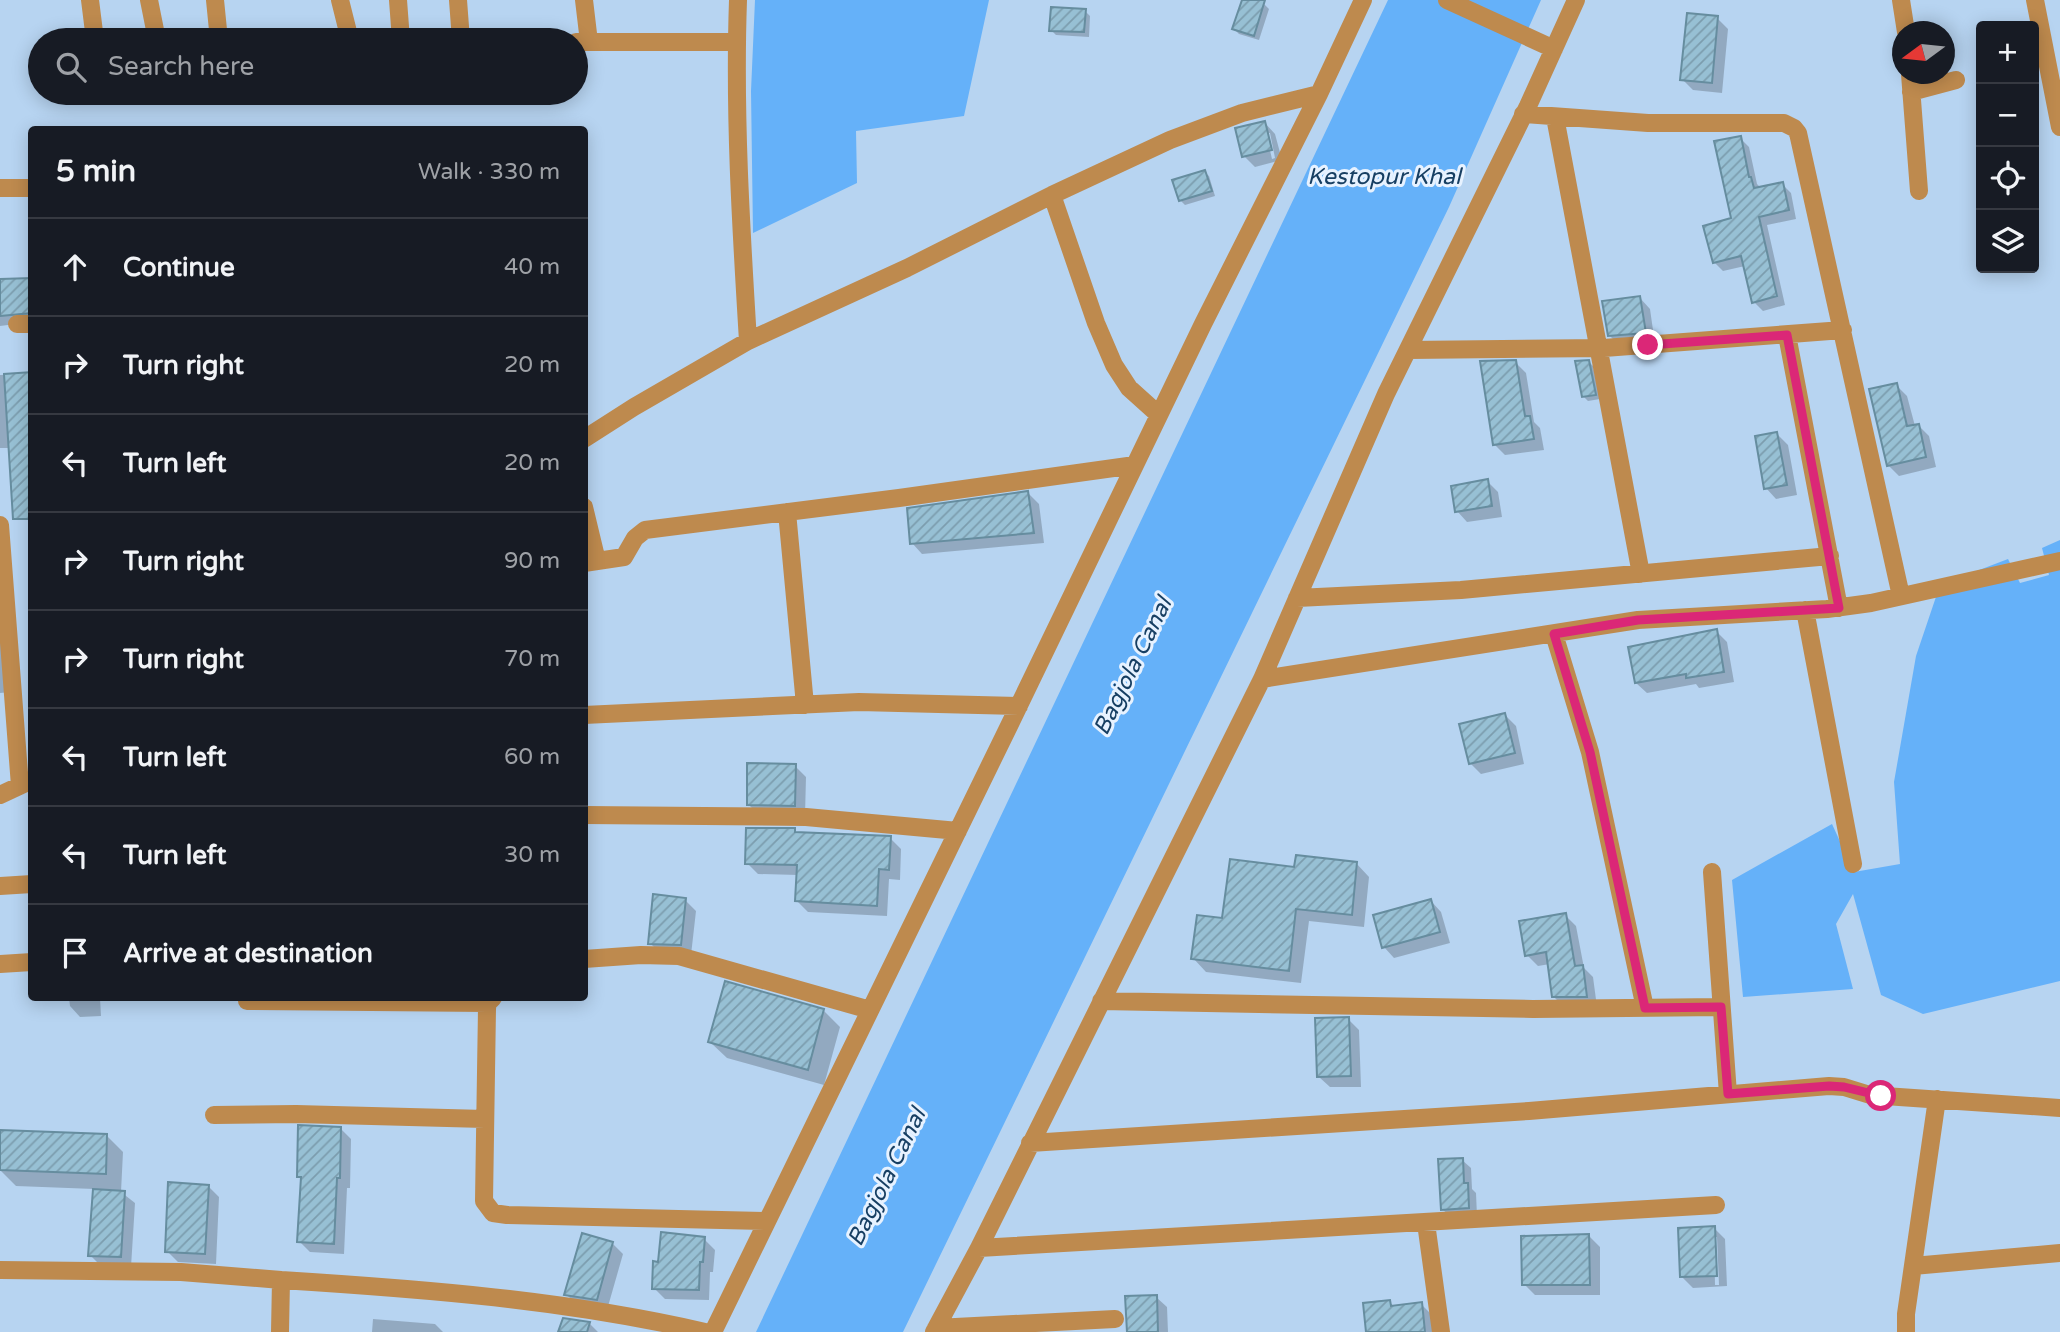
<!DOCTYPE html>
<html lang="en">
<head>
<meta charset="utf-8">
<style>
	body { margin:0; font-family:"Varela Round",sans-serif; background:#242831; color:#f1f3f6 }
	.controls { position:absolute; right:21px; top:21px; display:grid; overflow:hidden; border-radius:7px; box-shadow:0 4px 18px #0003 }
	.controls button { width:63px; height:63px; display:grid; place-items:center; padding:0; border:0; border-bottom:2px solid #363941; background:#171b24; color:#f1f3f6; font:35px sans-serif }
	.compass { position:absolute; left:1892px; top:21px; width:63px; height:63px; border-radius:50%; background:#171b24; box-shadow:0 4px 18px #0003; rotate:255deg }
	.stop { position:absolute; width:21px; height:21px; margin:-16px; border:5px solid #db2777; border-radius:50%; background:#fff }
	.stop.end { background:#db2777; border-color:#fff; box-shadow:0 2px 7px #0008 }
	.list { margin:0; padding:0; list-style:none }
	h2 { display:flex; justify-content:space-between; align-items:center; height:91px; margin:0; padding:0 28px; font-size:30px }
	h2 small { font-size:23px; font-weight:400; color:#9ea1a6 }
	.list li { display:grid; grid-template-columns:46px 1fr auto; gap:21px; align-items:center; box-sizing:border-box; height:98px; padding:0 28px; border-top:2px solid #363941 }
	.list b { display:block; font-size:26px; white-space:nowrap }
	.list em { font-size:23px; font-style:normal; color:#9ea1a6 }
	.icon { flex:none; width:38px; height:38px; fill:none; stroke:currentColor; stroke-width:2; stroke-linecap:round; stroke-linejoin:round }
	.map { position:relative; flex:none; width:2060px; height:1332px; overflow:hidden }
	.search { position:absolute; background:#171b24; box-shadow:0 4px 18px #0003; left:28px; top:28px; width:560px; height:77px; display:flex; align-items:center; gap:18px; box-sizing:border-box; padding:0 24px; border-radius:38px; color:#9ea1a6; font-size:26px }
	.panel { position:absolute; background:#171b24; box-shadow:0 4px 18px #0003; left:28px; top:126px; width:560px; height:875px; border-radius:7px }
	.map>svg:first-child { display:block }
</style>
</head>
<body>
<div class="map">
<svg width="2060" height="1332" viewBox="0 0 2060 1332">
	<defs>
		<pattern id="building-hatch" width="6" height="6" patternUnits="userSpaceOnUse" patternTransform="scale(1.75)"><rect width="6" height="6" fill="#97c0d4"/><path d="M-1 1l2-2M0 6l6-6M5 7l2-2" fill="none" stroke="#7c9dae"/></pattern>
	</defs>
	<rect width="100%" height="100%" fill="#b7d4f1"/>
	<!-- water -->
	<path fill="#65b1f9" d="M 755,0 L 989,0 L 964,116 L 856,131 L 857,183 L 753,233 L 751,91 Z
		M 1388,0 L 1541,0 L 1449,207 L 903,1332 L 756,1332 Z
		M 2060,540 L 2060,981 L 1923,1014 L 1881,995 L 1853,894 L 1836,924 L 1853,989 L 1743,997 L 1732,880 L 1832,824 L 1854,872 L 1900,864 L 1894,782 L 1916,656 L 1940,585 L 2008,559 L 2020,583 L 2049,575 L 2042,548 Z"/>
	<!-- shadow -->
	<path fill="#0003" fill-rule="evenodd" d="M 1243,0 L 1264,4 L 1269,9 L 1259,40 L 1239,34 L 1234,29 Z
		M 1085,11 L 1090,16 L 1089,37 L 1056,35 L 1051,30 Z
		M 1717,18 L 1728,29 L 1722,93 L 1693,90 L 1682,79 Z
		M 1265,123 L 1275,134 L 1282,160 L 1255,167 L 1244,156 ZM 1266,133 L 1270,133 L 1275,158 L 1272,159 Z
		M 1740,138 L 1749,147 L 1757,184 L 1760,187 L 1782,184 L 1791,193 L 1796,219 L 1767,225 L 1785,305 L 1763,311 L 1754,302 L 1745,266 L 1723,271 L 1714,262 L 1733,220 Z
		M 1204,172 L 1209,176 L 1215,196 L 1185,205 L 1180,200 Z
		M 32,279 L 32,322 L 0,326 L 0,281 Z
		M 1640,298 L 1650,309 L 1655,344 L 1620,346 L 1609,335 Z
		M 1588,361 L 1593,366 L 1600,399 L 1588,401 L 1583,396 Z
		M 1515,362 L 1526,373 L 1534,422 L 1540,428 L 1544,450 L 1505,455 L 1494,444 Z
		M 32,374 L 10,448 L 0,448 L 0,375 Z
		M 1896,385 L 1907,396 L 1915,426 L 1918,425 L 1929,436 L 1936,467 L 1899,476 L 1888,465 Z
		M 1777,434 L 1788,445 L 1797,495 L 1776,499 L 1766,488 Z
		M 1487,481 L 1498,492 L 1502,517 L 1467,522 L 1457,511 Z
		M 1028,493 L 1039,504 L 1044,543 L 922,554 L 912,543 Z
		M 0,628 L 11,692 L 0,693 Z
		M 1716,631 L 1727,642 L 1734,682 L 1699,688 L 1696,684 L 1647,693 L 1636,683 Z
		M 1505,715 L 1516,726 L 1524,764 L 1481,774 L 1470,763 Z
		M 795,766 L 806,777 L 805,816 L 759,815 L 748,804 Z
		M 794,830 L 798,834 L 890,838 L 901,849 L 900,880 L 889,879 L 887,916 L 808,912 L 797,901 L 798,875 L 758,874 L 747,863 Z
		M 1356,863 L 1369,877 L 1364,927 L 1309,921 L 1301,983 L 1206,972 L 1193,958 L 1224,920 L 1296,869 Z
		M 685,900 L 696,911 L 691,955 L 661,954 L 650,943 Z
		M 1431,901 L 1441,912 L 1450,943 L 1394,958 L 1384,947 Z
		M 1565,915 L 1576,926 L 1584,968 L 1593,977 L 1597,1007 L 1565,1008 L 1554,997 L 1550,964 L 1538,966 L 1527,955 Z
		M 69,998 L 100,998 L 101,1016 L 80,1017 L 70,1006 Z
		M 823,1010 L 840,1027 L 824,1085 L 727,1058 L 710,1042 Z
		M 1348,1019 L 1359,1030 L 1361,1087 L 1330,1087 L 1319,1077 Z
		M 340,1128 L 351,1139 L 350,1188 L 347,1188 L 344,1254 L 310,1252 L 299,1241 L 302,1180 L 299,1176 Z
		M 1,1132 L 107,1136 L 123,1152 L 121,1192 L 135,1203 L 131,1267 L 101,1266 L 90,1255 L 94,1189 L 16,1186 L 0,1170 Z
		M 1462,1160 L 1471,1168 L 1472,1189 L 1476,1193 L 1477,1216 L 1451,1217 L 1442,1209 Z
		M 208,1186 L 219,1197 L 216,1264 L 178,1262 L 167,1251 Z
		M 1714,1228 L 1725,1239 L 1727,1286 L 1693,1288 L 1682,1277 ZM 1714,1237 L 1717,1237 L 1719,1285 L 1715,1285 Z
		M 1589,1236 L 1600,1247 L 1600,1295 L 1535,1295 L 1524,1284 Z
		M 704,1239 L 715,1250 L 713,1272 L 710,1272 L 709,1300 L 665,1299 L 654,1288 L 660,1263 Z
		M 612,1243 L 623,1254 L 607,1310 L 577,1305 L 566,1294 Z
		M 1156,1297 L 1167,1307 L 1168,1332 L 1129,1332 Z
		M 1389,1302 L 1395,1307 L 1421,1304 L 1432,1315 L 1434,1332 L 1368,1332 Z
		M 373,1319 L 435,1324 L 443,1332 L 372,1332 Z
		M 589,1323 L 598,1332 L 560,1332 Z"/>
	<!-- building -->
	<path fill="url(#building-hatch)" stroke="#668d9f" stroke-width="2" d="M 1242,0 L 1265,0 L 1254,36 L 1232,29 Z
		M 1051,7 L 1086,9 L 1084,32 L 1049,31 Z
		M 1687,13 L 1718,16 L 1712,83 L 1680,80 Z
		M 1265,121 L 1272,150 L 1242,157 L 1235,128 Z
		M 1741,136 L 1749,177 L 1751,177 L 1754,188 L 1783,182 L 1789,210 L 1759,217 L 1777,296 L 1752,303 L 1741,256 L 1713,263 L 1703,226 L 1731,218 L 1714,141 Z
		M 1205,170 L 1212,191 L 1179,201 L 1172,180 Z
		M 32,278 L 32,313 L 0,316 L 0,279 Z
		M 1640,296 L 1646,333 L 1608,336 L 1602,301 Z
		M 1516,360 L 1525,416 L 1530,416 L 1534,439 L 1493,445 L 1480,361 Z
		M 1589,360 L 1596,395 L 1582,397 L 1575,361 Z
		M 32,372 L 32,519 L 13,519 L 4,374 Z
		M 1897,383 L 1907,426 L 1919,424 L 1926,457 L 1887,466 L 1869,389 Z
		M 1777,432 L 1787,485 L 1764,489 L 1755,436 Z
		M 1488,479 L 1492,506 L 1455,512 L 1451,486 Z
		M 1028,491 L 1034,533 L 910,544 L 907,508 Z
		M 1717,629 L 1724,672 L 1686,678 L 1686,674 L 1635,683 L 1628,647 Z
		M 1505,713 L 1515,753 L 1469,764 L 1459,724 Z
		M 747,763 L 796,764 L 795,806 L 747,805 Z
		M 746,828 L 795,828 L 795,832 L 891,836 L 889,870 L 879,869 L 877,906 L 795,901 L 797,865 L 745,864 Z
		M 1296,855 L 1357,862 L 1352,915 L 1296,909 L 1289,971 L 1191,959 L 1197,915 L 1222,918 L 1230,859 L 1294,867 Z
		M 653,894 L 686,898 L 681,945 L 648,944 Z
		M 1431,899 L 1440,932 L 1382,948 L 1373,915 Z
		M 1566,913 L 1575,966 L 1583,965 L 1587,997 L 1552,997 L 1546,952 L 1525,956 L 1519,921 Z
		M 725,981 L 824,1009 L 808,1070 L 708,1042 Z
		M 1349,1017 L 1351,1076 L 1317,1077 L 1315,1018 Z
		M 298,1125 L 341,1127 L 340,1178 L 337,1178 L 334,1244 L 297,1242 L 301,1177 L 297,1177 Z
		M 0,1130 L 107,1134 L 106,1174 L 0,1170 Z
		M 1463,1158 L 1464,1183 L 1468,1183 L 1469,1208 L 1441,1210 L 1438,1159 Z
		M 168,1182 L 209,1185 L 205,1254 L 165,1252 Z
		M 93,1189 L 125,1191 L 121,1257 L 88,1256 Z
		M 1715,1226 L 1717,1276 L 1680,1277 L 1678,1228 Z
		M 661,1232 L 705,1237 L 703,1262 L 700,1262 L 699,1290 L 652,1289 L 653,1261 L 658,1262 Z
		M 582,1233 L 613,1242 L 597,1300 L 564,1295 Z
		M 1589,1234 L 1590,1285 L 1522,1285 L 1521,1236 Z
		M 1157,1295 L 1158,1332 L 1127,1332 L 1125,1296 Z
		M 1390,1300 L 1391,1306 L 1422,1302 L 1425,1332 L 1366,1332 L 1363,1303 Z
		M 563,1318 L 590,1322 L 587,1332 L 558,1332 Z"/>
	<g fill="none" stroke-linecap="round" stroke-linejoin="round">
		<!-- minor -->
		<path stroke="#be8a4e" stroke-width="18" d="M 90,0 L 95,40
			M 149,0 L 157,40
			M 215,0 L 219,40
			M 340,0 L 350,40
			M 398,0 L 401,40
			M 458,0 L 461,40
			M 584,0 L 589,42
			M 738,0 C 734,114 741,227 748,341
			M 1447,0 L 1554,49
			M 1901,0 L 1906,32
			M 2035,0 L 2060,127
			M 576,42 L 736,42
			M 1910,74 L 1919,191
			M 1911,92 L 1956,80
			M 1523,114 L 1648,123 L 1784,123 L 1794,128 L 1798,133 L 1901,596
			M 1555,117 L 1641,574
			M 0,188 L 32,188
			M 1052,195 L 1096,323 L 1114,365 L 1129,388 L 1159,415
			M 17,324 L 32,324
			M 1787,335 L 1839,608
			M 1408,350 L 1604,348 L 1843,330
			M 584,439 L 634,407 L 748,341 L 907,268 L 1052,195 L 1170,140 L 1242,113 L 1319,94
			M 584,507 L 597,561
			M 787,512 L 805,705
			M 0,525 L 20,786
			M 584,563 L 624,557 L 635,538 L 645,530 L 899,498 L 1135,465
			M 1297,598 L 1461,590 L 1830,556
			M 1805,610 L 1853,864
			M 1554,634 L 1590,752 L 1645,1008
			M 1262,679 L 1638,620 L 1827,609 L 1871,603 L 2060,561
			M 584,715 L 859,702 L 1019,706
			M 0,795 L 32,780
			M 584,815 L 806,817 L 958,831
			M 1712,872 L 1728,1094
			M 0,886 L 32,884
			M 584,959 L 641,955 L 679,956 L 870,1010
			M 0,964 L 32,962
			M 493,998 L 488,1003 L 487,1008 L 484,1201 L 493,1213 L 507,1215 L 767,1221
			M 247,1001 L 488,1003
			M 1101,1001 L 1533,1009 L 1721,1007
			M 214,1115 L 296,1114 L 485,1119
			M 1030,1143 L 1529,1111 L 1829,1086 L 1844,1087 L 1870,1095 L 2060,1108
			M 1426,1223 L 1441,1332
			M 979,1248 L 1716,1205
			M 1913,1266 L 2060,1253
			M 0,1270 L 181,1272 L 281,1280 L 280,1332
			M 281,1280 C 424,1289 566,1300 705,1332
			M 936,1328 L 1115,1319
			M 713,1332 L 1009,726 L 1203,324 L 1319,94 L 1363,0
			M 934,1332 L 979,1248 L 1262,679 L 1386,394 L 1528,106 L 1576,0
			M 1906,1332 L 1906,1314 L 1937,1099"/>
	</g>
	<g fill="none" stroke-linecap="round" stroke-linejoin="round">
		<!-- route -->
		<path stroke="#db2777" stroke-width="9" d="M 1648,345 L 1787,335 L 1839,608 L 1638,620 L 1554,634 L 1590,752 L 1645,1008 L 1721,1007 L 1728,1094 L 1829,1086 L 1844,1087 L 1881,1096"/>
	</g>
	<g text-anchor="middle" stroke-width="6" stroke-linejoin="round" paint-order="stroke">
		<!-- water labels -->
		<g font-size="23" font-style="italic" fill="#173f63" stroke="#e7f2ff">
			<text x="1384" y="184">Kestopur Khal</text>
			<text transform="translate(1132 666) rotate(-64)" y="8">Bagjola Canal</text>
			<text transform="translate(886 1177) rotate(-64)" y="8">Bagjola Canal</text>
		</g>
	</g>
</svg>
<div class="controls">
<button>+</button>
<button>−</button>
<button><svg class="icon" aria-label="locate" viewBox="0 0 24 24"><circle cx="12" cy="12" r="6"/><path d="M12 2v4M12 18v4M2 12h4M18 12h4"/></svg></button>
<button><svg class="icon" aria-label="layers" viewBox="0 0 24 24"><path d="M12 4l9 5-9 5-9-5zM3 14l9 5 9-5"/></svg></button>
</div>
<svg class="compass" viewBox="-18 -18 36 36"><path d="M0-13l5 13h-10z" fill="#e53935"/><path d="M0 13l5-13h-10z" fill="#9ea1a6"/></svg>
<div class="stop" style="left:1881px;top:1096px"></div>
<div class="stop end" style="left:1648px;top:345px"></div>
<div class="search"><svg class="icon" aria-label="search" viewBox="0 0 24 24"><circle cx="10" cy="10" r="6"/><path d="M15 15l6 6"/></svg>Search here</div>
<section class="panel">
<h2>5 min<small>Walk · 330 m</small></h2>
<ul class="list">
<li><svg class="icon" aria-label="ahead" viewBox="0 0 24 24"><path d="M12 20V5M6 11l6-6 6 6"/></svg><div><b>Continue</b></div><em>40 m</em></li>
<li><svg class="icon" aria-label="right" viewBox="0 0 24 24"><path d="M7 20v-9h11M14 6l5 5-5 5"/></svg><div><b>Turn right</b></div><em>20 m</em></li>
<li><svg class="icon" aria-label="left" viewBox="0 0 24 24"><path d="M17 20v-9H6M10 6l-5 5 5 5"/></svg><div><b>Turn left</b></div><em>20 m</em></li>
<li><svg class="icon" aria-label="right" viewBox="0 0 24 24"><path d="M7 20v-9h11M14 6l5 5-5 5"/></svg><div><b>Turn right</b></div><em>90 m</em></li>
<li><svg class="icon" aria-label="right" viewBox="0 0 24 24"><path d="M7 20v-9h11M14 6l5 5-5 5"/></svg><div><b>Turn right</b></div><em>70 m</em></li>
<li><svg class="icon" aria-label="left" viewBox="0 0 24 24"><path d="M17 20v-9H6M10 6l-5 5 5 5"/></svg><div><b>Turn left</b></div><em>60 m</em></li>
<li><svg class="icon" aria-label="left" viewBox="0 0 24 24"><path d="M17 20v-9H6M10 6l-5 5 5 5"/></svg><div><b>Turn left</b></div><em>30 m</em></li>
<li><svg class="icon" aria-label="arrive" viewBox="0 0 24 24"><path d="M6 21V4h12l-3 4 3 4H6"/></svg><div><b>Arrive at destination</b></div></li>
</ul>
</section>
</div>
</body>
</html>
